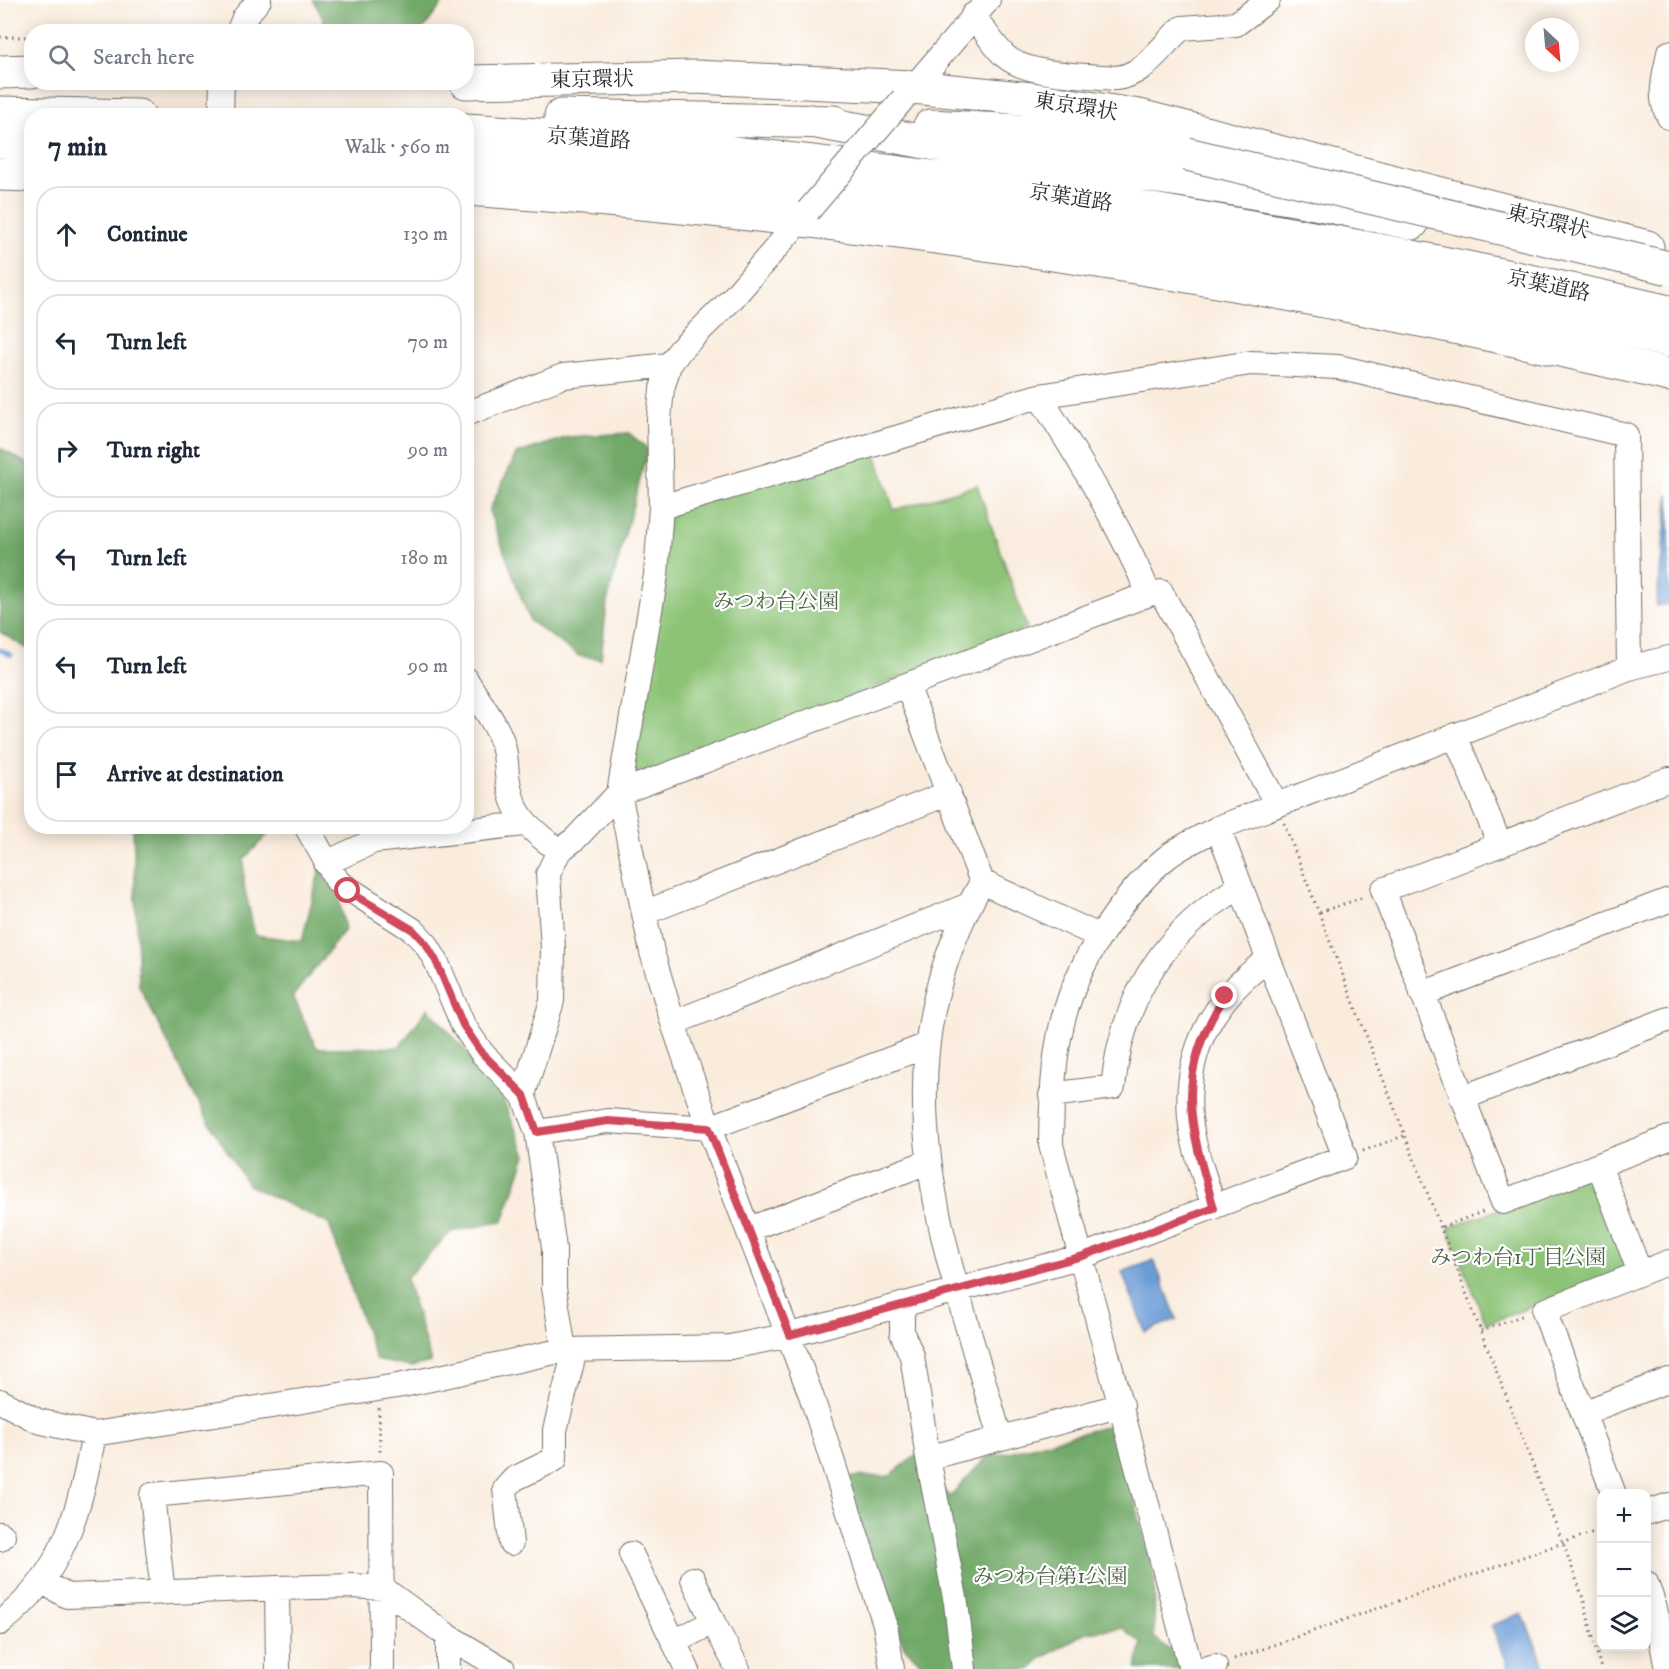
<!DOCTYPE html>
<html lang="en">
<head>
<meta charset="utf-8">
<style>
	body { margin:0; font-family:"IM FELL DW Pica","Noto Serif JP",serif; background:#f6f6f7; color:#1f2937 }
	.controls { position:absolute; right:18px; bottom:18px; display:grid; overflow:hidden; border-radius:12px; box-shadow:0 3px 15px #0003 }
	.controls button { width:54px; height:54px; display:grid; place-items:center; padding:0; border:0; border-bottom:2px solid #e0e1e3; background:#fff; color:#1f2937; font:30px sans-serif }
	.compass { position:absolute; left:1525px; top:18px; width:54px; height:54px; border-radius:50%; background:#fff; box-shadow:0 3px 15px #0003; rotate:154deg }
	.stop { position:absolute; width:18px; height:18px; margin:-14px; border:4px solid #d1495b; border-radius:50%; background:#fff }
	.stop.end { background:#d1495b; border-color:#fff; box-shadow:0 2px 6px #0008 }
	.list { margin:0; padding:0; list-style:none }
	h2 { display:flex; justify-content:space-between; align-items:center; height:78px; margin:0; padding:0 24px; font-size:26px }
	h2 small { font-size:20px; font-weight:400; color:#747a83 }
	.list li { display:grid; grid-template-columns:39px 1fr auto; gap:18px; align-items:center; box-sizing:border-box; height:96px; margin:0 12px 12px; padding:0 12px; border:2px solid #e0e1e3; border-radius:24px }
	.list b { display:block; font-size:22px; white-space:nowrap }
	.list em { font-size:20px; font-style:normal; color:#747a83 }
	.icon { flex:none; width:33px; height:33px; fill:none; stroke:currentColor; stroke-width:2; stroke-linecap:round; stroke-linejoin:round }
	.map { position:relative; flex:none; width:1669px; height:1669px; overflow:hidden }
	.search { position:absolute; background:#fff; box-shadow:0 3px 15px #0003; left:24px; top:24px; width:450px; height:66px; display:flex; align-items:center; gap:15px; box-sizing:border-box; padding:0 21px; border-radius:24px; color:#747a83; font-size:22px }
	.panel { position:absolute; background:#fff; box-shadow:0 3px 15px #0003; left:24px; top:108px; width:450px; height:726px; border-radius:24px }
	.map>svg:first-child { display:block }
</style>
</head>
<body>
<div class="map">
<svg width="1669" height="1669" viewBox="0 0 1669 1669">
	<rect width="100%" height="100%" fill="#fff"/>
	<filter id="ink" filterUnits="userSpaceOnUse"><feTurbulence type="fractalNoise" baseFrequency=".0167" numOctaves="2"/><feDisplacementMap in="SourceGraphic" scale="12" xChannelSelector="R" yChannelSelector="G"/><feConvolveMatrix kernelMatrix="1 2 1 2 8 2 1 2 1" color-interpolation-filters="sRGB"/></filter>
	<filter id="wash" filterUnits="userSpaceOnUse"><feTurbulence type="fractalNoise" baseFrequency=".008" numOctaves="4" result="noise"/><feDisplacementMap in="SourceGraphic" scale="24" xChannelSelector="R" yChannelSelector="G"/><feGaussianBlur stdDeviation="1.35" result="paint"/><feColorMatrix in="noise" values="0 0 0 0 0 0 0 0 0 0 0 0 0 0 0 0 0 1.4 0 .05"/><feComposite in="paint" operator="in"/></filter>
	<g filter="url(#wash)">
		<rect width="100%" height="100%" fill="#faecdd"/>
		<!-- green -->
		<path fill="#8cc376" stroke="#5c7750" stroke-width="1.5" d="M 875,451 L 894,510 L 977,485 L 1027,628 L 629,784 L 669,511 Z
			M 1593,1174 L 1629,1269 L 1486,1324 L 1448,1228 Z"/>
		<!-- forest -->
		<path fill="#71a967" stroke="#4e6a49" stroke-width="1.5" d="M 313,0 L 445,0 L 425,27 L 418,31 L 313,32 L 324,20 Z
			M 629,433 L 648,449 L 607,602 L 601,659 L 579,656 L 530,621 L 489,511 L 516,454 L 568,437 Z
			M 0,448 L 31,466 L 31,651 L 0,632 Z
			M 133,827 L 275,827 L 244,859 L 244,885 L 255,935 L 302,941 L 320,868 L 339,896 L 345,930 L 293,996 L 317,1048 L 399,1047 L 428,1008 L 498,1087 L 526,1155 L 503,1221 L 451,1232 L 406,1278 L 431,1362 L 411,1367 L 376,1360 L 329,1224 L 248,1185 L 204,1114 L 139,986 Z
			M 1116,1424 L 1155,1580 L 1154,1637 L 1182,1660 L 1184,1669 L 1136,1669 L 1142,1644 L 1123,1628 L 1086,1632 L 1039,1660 L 1032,1669 L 928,1669 L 904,1647 L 842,1477 L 889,1476 L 919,1453 L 949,1497 L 986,1458 Z"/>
		<!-- water -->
		<path fill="#6b9cd5" stroke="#4b6480" stroke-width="1.5" d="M 1669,494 L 1669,604 L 1656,606 Z
			M 1154,1260 L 1177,1319 L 1145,1332 L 1122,1272 Z
			M 1522,1613 L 1546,1669 L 1510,1669 L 1491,1626 Z"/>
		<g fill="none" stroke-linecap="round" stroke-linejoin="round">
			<!-- stream -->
			<path stroke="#6b9cd5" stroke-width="5" d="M 0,650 L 11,655"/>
		</g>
	</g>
	<g filter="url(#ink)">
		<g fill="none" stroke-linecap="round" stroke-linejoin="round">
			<!-- minor casing -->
			<g stroke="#736f69" stroke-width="26">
				<path id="minor" d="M 973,15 C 983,28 993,45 1005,56 C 1027,76 1086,75 1115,78 C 1145,76 1160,46 1182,28 L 1236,24 L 1268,0
					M 238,32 L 244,18 L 259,0
					M 1669,53 C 1665,75 1657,97 1669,117
					M 906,96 L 988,0
					M 221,116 L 222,82
					M 808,211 L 731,300 L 681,349 L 669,365 L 662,389 L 659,419 L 661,507 L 656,575 L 619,793 L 652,952 L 673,1023 L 709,1128 L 811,1395 L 885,1624 L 892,1669
					M 1039,396 C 1080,459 1119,524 1149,594
					M 466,414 L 563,376 L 669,365
					M 661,507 L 1039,396 L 1251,363 L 1338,367 L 1626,435 L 1629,668
					M 466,679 C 476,698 491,715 499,734 C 505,747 506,761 507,775 C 512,816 528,827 559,851
					M 907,685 L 982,882 L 1099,936
					M 1455,735 L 1500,845
					M 1669,779 L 1383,890 L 1503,1202 L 1669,1138
					M 306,826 L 338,882 L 413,930 L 426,944 L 436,961 L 463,1025 L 482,1053 L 523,1095 L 537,1132 L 554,1248 L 554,1288 L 564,1350
					M 326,863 L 374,841 L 524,824
					M 982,882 C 872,1075 945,1243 1000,1438
					M 644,913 L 949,793
					M 1422,994 L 1669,900
					M 673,1023 L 969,905
					M 523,1095 L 552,1001 L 553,948 L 548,874 L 559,851 L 575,839 L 619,793 L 1149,594 L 1161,592 L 1276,803
					M 1051,1095 L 1113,1087 C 1122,999 1162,932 1240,887
					M 1462,1098 L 1669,1019
					M 537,1132 L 608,1121 L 709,1128 L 925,1046
					M 1599,1165 L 1640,1273
					M 1214,1207 C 1205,1178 1193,1148 1190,1118 C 1184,1049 1214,999 1267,960
					M 749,1229 L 928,1162
					M 902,1306 L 902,1333 L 912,1356 L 928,1458 L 956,1603 L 964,1669
					M 0,1401 L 38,1421 L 94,1434 L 403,1385 L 564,1350 L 730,1347 L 790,1335 L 1083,1256 L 1345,1157 L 1218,828
					M 1583,1413 L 1669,1380
					M 928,1458 L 1122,1405
					M 1614,1494 L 1544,1311 L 1669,1262
					M 1646,1513 L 1669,1505
					M 0,1534 L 3,1536 L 0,1539
					M 511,1543 L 505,1489 L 514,1479 L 555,1459 L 555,1430 L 575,1350
					M 631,1554 L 687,1669
					M 43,1582 L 67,1596 L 277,1588 L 353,1586 L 382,1588 L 448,1636 L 448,1669
					M 1646,1583 L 1655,1608 L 1667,1669
					M 277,1588 L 278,1669
					M 163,1593 L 152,1495 L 381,1473 L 382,1669
					M 713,1622 L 738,1669
					M 0,1623 C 64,1575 80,1509 94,1434
					M 448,1636 L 503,1669
					M 674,1642 L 713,1622 L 693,1579
					M 1191,1669 L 1051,1145 C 1052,1053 1058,992 1114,916 C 1129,895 1146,874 1166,858 C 1181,846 1201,837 1218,828 L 1629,668 L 1669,658
					M 1204,1669 L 1215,1666"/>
			</g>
			<!-- highway casing -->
			<g stroke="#736f69" stroke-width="35">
				<path id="highway" d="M 0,72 L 32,71
					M 466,82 L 695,77 L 913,87 L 1032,99 L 1139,116 L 1647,247
					M 0,113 L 139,116
					M 561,116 L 834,122
					M 811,121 L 974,151 L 1186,181 L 1306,201 L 1412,223
					M 930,126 L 1055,133 L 1187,154
					M 466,130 C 689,144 909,171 1129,206 C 1310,236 1490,270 1669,312
					M 0,141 L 32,142
					M 466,159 C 871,191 1273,248 1669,341
					M 0,174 L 32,175
					M 466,189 C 871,216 1274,281 1669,375"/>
			</g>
			<!-- path -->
			<path stroke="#736f69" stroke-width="3" stroke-dasharray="1.5 4.5" stroke-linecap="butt" d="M 0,37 L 32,37
				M 1284,823 L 1563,1543 L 1583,1598 L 1601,1669
				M 1320,912 L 1364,897
				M 1363,1151 L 1406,1135
				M 1442,1227 L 1485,1211
				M 1481,1331 L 1524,1315
				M 379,1408 L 380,1453
				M 1234,1659 L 1602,1529"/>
			<!-- minor -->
			<use href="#minor" stroke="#fff" stroke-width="24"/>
			<!-- highway -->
			<use href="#highway" stroke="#fff" stroke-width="33"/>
			<!-- minor-bridge casing -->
			<g stroke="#736f69" stroke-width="26" stroke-linecap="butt">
				<path id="minor-bridge" d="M 808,211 L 903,99"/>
			</g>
			<!-- highway-bridge casing -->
			<g stroke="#736f69" stroke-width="35" stroke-linecap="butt">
				<path id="highway-bridge" d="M 1187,154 L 1669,268"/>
			</g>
			<!-- minor-bridge -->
			<use href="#minor-bridge" stroke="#fff" stroke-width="24"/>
			<!-- highway-bridge -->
			<use href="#highway-bridge" stroke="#fff" stroke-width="33"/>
		</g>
	</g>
	<g fill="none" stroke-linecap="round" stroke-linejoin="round" filter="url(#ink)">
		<!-- route -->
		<path stroke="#d1495b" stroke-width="8" d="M 348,891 L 413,930 L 426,944 L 436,961 L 463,1025 L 482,1053 L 524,1095 L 537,1132 L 608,1121 L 709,1128 L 790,1335 L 1083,1256 L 1214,1208 C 1189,1122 1174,1076 1225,996"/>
	</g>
	<g text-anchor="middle" stroke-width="4.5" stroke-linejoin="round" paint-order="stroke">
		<!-- street labels -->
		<g font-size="21" fill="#2b2b2b" stroke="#fff">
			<text transform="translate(592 79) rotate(-1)" y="7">東京環状</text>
			<text transform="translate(1076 106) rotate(9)" y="7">東京環状</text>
			<text transform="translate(589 138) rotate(4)" y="7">京葉道路</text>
			<text transform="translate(1071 197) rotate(9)" y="7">京葉道路</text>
			<text transform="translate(1548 221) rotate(14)" y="7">東京環状</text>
			<text transform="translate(1549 285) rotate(12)" y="7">京葉道路</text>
		</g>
		<!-- park labels -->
		<g font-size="21" fill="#4d6045" stroke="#fff">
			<text x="776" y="608">みつわ台公園</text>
			<text x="1518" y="1264">みつわ台1丁目公園</text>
			<text x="1050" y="1583">みつわ台第1公園</text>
		</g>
	</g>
</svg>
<div class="controls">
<button>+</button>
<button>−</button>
<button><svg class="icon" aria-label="layers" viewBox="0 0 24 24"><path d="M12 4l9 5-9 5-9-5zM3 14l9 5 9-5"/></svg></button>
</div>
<svg class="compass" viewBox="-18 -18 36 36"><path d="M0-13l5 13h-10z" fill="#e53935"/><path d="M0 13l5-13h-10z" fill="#747a83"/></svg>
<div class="stop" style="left:348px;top:891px"></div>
<div class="stop end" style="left:1225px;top:996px"></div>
<div class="search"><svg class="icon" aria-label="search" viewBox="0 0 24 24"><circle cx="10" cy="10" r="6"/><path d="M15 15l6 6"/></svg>Search here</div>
<section class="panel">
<h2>7 min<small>Walk · 560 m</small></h2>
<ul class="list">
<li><svg class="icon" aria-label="ahead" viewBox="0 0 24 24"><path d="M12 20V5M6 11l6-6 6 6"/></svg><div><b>Continue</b></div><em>130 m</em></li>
<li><svg class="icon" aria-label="left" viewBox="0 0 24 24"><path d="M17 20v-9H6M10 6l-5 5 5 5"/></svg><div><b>Turn left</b></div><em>70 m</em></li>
<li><svg class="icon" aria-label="right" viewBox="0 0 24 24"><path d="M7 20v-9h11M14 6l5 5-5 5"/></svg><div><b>Turn right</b></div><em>90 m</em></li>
<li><svg class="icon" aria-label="left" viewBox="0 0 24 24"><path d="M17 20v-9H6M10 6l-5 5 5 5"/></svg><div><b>Turn left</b></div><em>180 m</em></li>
<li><svg class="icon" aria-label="left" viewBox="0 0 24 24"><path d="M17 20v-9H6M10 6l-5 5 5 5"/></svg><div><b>Turn left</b></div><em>90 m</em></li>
<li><svg class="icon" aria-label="arrive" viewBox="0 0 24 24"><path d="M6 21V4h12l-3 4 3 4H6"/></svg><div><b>Arrive at destination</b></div></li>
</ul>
</section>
</div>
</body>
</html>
